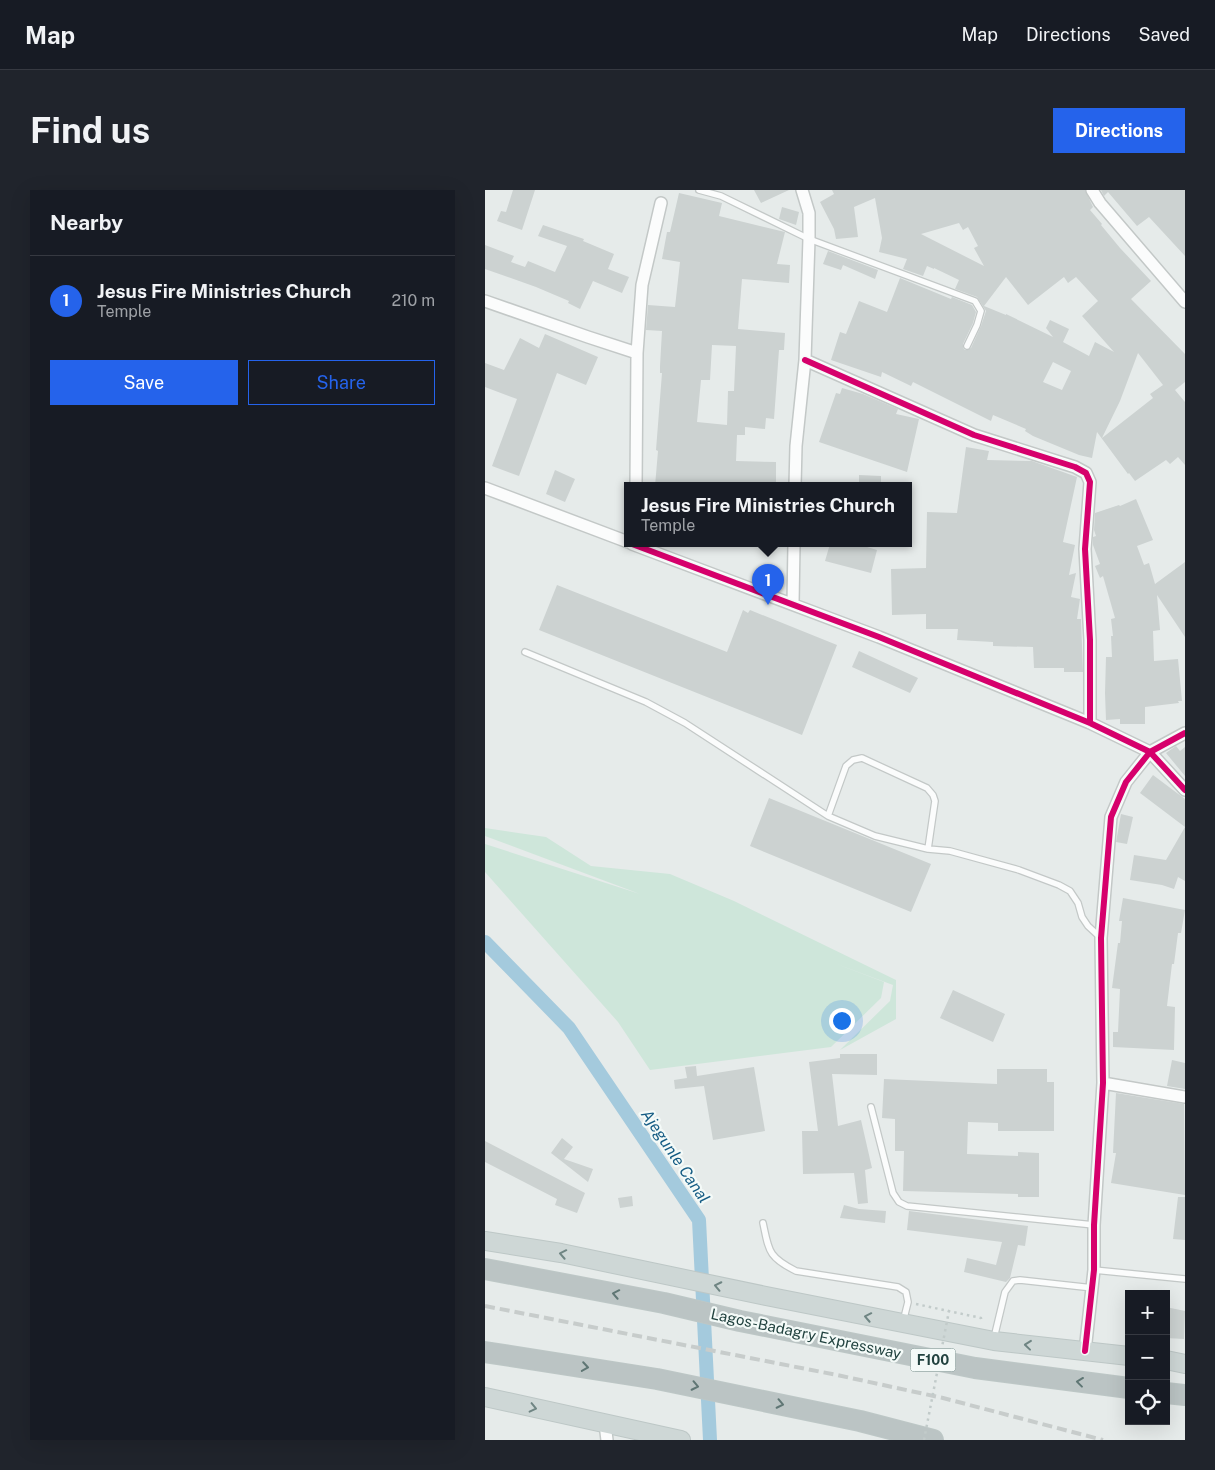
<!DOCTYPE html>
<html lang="en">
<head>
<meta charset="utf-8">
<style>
	body { margin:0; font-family:"Public Sans",sans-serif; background:#20242c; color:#f1f3f6 }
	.controls { position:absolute; right:15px; bottom:15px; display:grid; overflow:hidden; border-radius:0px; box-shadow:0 5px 20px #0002 }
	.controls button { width:45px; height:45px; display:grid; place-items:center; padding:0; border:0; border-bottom:1px solid #363941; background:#171b24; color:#f1f3f6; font:25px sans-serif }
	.you { position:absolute; left:356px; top:830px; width:18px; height:18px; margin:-12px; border:4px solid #fff; border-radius:50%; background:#1a73e8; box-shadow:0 0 0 8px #1a73e833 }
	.badge { display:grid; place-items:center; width:32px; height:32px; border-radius:50%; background:#2563eb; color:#fff; font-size:16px; font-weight:700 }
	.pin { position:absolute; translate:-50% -41px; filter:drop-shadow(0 1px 2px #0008) }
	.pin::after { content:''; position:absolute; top:26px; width:18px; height:15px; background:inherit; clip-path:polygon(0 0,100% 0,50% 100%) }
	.popup { position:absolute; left:139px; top:292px; width:288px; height:65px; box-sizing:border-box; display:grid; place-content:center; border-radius:0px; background:#171b24; filter:drop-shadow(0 1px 4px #0005); font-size:16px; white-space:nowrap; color:#9ea1a6 }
	.popup b { font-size:19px; color:#f1f3f6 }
	.popup::after { content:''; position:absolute; left:50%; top:100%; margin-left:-10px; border:10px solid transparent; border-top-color:#171b24 }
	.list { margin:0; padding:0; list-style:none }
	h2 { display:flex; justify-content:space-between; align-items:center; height:65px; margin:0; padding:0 20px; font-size:21px }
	h2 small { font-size:16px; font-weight:400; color:#9ea1a6 }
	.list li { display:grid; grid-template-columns:32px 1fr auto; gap:15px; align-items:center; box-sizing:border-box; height:90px; padding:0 20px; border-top:1px solid #363941 }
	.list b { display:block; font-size:19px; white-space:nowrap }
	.list p { margin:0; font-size:16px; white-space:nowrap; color:#9ea1a6 }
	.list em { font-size:16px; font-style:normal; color:#9ea1a6 }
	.actions { display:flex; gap:10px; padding:15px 20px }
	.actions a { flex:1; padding:11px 0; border:1px solid #2563eb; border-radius:0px; text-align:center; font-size:18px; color:#2563eb }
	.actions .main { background:#2563eb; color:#fff }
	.icon { flex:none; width:28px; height:28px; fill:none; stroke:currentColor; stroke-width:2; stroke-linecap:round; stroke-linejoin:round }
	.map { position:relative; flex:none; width:700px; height:1250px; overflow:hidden; border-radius:0px }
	header { display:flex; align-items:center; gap:30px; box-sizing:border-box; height:70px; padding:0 25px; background:#171b24; border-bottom:1px solid #363941 }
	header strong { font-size:24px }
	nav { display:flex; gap:28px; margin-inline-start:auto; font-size:18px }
	.intro { display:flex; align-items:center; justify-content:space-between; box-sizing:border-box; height:120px; padding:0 30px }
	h1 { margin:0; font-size:35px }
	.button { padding:12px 22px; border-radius:0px; background:#2563eb; color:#fff; font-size:18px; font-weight:700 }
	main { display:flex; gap:30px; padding:0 30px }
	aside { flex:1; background:#171b24; border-radius:0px; box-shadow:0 5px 20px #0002 }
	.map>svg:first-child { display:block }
</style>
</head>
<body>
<header>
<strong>Map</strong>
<nav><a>Map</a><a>Directions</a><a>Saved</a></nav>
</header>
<div class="intro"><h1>Find us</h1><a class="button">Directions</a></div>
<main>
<aside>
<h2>Nearby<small></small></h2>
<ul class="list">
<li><span class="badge">1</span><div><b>Jesus Fire Ministries Church</b><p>Temple</p></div><em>210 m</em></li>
</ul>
<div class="actions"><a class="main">Save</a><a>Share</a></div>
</aside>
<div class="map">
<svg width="700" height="1250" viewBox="0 0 700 1250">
	<rect width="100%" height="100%" fill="#e6ebea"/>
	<!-- green -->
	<path fill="#cee6da" d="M 0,638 L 61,647 L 106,676 L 185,684 L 249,711 L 411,790 L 411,829 L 355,860 L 405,811 L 408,795 L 349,773 L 399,792 L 396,808 L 346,857 L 165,880 L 133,832 L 0,682 L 0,654 L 155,704 L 0,646 Z"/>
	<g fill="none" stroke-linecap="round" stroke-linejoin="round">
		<!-- canal -->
		<path stroke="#a4cadd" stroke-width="14" d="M 0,752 L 84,838 L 214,1030 L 225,1250"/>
	</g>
	<!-- building -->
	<path fill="#ccd2d1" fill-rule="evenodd" d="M 28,0 L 50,0 L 37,40 L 12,31 L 16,21 L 21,22 Z
		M 269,0 L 304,0 L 276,13 Z
		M 347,0 L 600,0 L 608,17 L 605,20 L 617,34 L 616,35 L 635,58 L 666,91 L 646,109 L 700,164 L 700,192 L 690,200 L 700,212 L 700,275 L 693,267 L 685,274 L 681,270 L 650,291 L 644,283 L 643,284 L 612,242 L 607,268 L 594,265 L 548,246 L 540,241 L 541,239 L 508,225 L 506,231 L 428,192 L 426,196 L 397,182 L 396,187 L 346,170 L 355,142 L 361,144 L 374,111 L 402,122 L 415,88 L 466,109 L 467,107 L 487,115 L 491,122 L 488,133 L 478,154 L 478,158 L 480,160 L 486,158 L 496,136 L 501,121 L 492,107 L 470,99 L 474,90 L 449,78 L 449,79 L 442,76 L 438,86 L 418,79 L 422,69 L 394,62 L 397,48 L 390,8 L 369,17 L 373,47 L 351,49 L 349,39 L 335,12 L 349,4 ZM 474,33 L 478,40 L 483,37 L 493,56 L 489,58 L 499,76 L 436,44 ZM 521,87 L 543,115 L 579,87 L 583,93 L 591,87 L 613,111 L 597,126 L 629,162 L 610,152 L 604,166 L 578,152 L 584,139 L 565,130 L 561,138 L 568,147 L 521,124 L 521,125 L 499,116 ZM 653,163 L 678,195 L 665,204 L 668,208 L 617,248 L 635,211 ZM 568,172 L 586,181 L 577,200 L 558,192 Z
		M 616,0 L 700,0 L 700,66 L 664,27 L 652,36 L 623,2 L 619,6 Z
		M 194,3 L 237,13 L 234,26 L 300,42 L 292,74 L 305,75 L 304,93 L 257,89 L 253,139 L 300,143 L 299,160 L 294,160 L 289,229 L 281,228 L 280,239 L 260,237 L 260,245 L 252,245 L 251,271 L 291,272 L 291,296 L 170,296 L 173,261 L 171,260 L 177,183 L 175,183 L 175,176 L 177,141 L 161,140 L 163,115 L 190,117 L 195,72 L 177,69 L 182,42 L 185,42 ZM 227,155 L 251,156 L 249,201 L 243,201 L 242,235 L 212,232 L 216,190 L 225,190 Z
		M 297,17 L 314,22 L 311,35 L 294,29 Z
		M 58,35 L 99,49 L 98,51 L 129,64 L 123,79 L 144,87 L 137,103 L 108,91 L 95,119 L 83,113 L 84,111 L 51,97 L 0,79 L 0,55 L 29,66 L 26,72 L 40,77 L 43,71 L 70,82 L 82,56 L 53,46 Z
		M 343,61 L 393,80 L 390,89 L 358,75 L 356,80 L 338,74 Z
		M 60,144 L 113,167 L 101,195 L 72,183 L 34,286 L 7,276 L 32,209 L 0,197 L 0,173 L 19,180 L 35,148 L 54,158 Z
		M 357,198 L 378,204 L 413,219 L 411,224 L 434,229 L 422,282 L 334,252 L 351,203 L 355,204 Z
		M 481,257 L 504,261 L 502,270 L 547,271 L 592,287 L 578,352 L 590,355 L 584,385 L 591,383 L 586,407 L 595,409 L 592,429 L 596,429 L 598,482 L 579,482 L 579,478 L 549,478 L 548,457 L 508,456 L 508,452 L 472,450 L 473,439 L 441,439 L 441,424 L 407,425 L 406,379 L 441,378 L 442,322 L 472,323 Z
		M 70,280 L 90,289 L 80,312 L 61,304 Z
		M 374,285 L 396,286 L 396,296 L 374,296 Z
		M 651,309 L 668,350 L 652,356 L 659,375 L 664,373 L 670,394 L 700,372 L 700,447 L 672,405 L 675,440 L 668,441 L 669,471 L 693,469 L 697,511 L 693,511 L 694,513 L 660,517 L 660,534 L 635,534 L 635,529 L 621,530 L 620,503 L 621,467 L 627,467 L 626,446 L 628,446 L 626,429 L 630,428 L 618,386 L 615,388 L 610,376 L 615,374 L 608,355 L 608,347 L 611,346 L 609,340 L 610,323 L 634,315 L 635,316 Z
		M 345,354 L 383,354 L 382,357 L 392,360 L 386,383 L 340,371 Z
		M 72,395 L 242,462 L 258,420 L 263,423 L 265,420 L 352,455 L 317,545 L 54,440 Z
		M 374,461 L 433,488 L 425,503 L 367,477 Z
		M 691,556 L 695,561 L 700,557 L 700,586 L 681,563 Z
		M 668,585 L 700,609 L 700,691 L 693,687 L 689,699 L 677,695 L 645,690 L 649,665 L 681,670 L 700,637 L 655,603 Z
		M 284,608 L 446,674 L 426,722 L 265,656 Z
		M 636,624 L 648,627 L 642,654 L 631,652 Z
		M 638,708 L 700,720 L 696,743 L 693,743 L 689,774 L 687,774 L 682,816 L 690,817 L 689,860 L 628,857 L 628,842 L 633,842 L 635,799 L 627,798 L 633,753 L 635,753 L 637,731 L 634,731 Z
		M 468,800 L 520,824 L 508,852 L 455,828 Z
		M 355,864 L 392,864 L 392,885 L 347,884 L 353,936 L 376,930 L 387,978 L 380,980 L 383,1013 L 373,1014 L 369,983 L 318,984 L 317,941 L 333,941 L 324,872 L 355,868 Z
		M 687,870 L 700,873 L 700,899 L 682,896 Z
		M 211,876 L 212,886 L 269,877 L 280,941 L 228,950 L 219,896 L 190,899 L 189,890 L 202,888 L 200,877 Z
		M 512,879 L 562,879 L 562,892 L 569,892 L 569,941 L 513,941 L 513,933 L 483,932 L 482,964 L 533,966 L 533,962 L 554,963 L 554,1007 L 533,1007 L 533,1004 L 418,1001 L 419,961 L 410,961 L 410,929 L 397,928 L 399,889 L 512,894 Z
		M 631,903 L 699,914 L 700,1005 L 626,993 L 631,963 L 628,963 Z
		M 77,948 L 88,957 L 79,969 L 108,979 L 103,992 L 66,963 Z
		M 0,951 L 100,1003 L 92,1023 L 70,1015 L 72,1009 L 0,972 Z
		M 147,1006 L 148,1016 L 135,1018 L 133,1008 Z
		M 693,1007 L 700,1007 L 700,1050 L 688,1049 Z
		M 359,1015 L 374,1019 L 401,1021 L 400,1033 L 355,1028 Z
		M 424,1021 L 543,1036 L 540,1056 L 533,1055 L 525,1088 L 521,1092 L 479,1082 L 482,1068 L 511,1075 L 517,1052 L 422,1040 Z
		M 681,1117 L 700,1121 L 699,1149 L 681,1148 Z"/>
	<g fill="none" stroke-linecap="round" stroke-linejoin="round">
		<!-- lane casing -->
		<g stroke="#c3c8c7" stroke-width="8">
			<path id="lane" d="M 214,0 L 236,6 L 324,49 L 490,111 L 496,121 L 492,135 L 482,156
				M 40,462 L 161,512 L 200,533 L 343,626 L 390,646 L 443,659 L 465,661 L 534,680 L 574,695 L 585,701 L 593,713 L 597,727 L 603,736 L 616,748
				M 343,626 L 361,576 L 368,570 L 377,568 L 442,598 L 448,605 L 450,611 L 443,659
				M 386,917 L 408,1003 L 414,1012 L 422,1016 L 609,1035
				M 278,1033 C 284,1061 283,1067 311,1081 L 413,1097 L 421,1102 L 423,1112 L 418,1132
				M 609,1080 L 700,1089
				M 509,1148 L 520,1102 L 528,1091 L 535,1090 L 608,1098"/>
		</g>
		<!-- street casing -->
		<g stroke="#c3c8c7" stroke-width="14">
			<path id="street" d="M 607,0 L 615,13 L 700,112
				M 0,111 L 103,147 L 152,163
				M 320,170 L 489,245 L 590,277 L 601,283 L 605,292 L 600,359 L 605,450 L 605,533
				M 151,296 L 152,163 L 157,95 L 176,13
				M 310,296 L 311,256 L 320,170 L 324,49 L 324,23 L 317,0
				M 0,298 L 143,352
				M 147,354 L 394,447 L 605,533 L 665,562 L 700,600
				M 308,414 L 309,354
				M 618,893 L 700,907
				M 600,1161 L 609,1080 L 609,1035 L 618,893 L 616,748 L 626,627 L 641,592 L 665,562 L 700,543
				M 120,1234 L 122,1250"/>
		</g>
		<!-- primary casing -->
		<g stroke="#bdc7c6" stroke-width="20">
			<path id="primary" d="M 0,1051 L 76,1063 L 281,1106 L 509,1151 L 644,1166
				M 681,1170 L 700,1174
				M 0,1207 L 196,1250"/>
		</g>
		<!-- highway casing -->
		<g stroke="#bdc7c6" stroke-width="22">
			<path id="highway" d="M 0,1079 L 179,1113 L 255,1131 L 490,1178 L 644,1198
				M 0,1162 L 172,1189 L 375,1231 L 448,1250
				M 681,1203 L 700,1205"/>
		</g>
		<!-- path -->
		<path stroke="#c2cbca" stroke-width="2.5" stroke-dasharray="2.5 4" stroke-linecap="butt" d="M 431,1114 L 496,1128 L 497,1133"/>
		<!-- lane -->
		<use href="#lane" stroke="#fbfcfc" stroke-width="5.5"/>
		<!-- street -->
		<use href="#street" stroke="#fbfcfc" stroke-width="11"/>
		<!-- primary -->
		<use href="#primary" stroke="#ced7d6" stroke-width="18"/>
		<!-- highway -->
		<use href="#highway" stroke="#bbc4c4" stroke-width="20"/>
		<!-- rail -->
		<path stroke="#c7cccb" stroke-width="4" stroke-dasharray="10 5" stroke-linecap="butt" d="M 0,1116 L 352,1185 L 458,1208 L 618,1250"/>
		<!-- path-bridge -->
		<path stroke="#c2cbca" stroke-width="2.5" stroke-dasharray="2.5 4" stroke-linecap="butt" d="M 439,1250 L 464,1121"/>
		<!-- cycleway casing -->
		<g stroke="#f4faf8" stroke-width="9">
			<path id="cycleway" d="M 320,170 L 489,245 L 590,277 L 601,283 L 605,292 L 600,359 L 605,450 L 605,533
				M 147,354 L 394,447 L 605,533 L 665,562 L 700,600
				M 600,1161 L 609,1080 L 609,1035 L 618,893 L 616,748 L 626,627 L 641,592 L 665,562 L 700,543"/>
		</g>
		<!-- cycleway -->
		<use href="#cycleway" stroke="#d6006c" stroke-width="6"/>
	</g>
	<!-- one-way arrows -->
	<defs><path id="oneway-chevron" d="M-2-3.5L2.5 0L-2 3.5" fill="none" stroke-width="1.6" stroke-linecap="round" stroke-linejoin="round" transform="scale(1.25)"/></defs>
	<g stroke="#6f8583">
		<use href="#oneway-chevron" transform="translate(78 1064) rotate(-169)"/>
		<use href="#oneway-chevron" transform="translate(233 1096) rotate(-168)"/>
		<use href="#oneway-chevron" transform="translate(383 1127) rotate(-169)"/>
		<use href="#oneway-chevron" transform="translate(543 1155) rotate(-174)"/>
		<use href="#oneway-chevron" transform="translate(48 1218) rotate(13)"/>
	</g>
	<g stroke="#5f7674">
		<use href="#oneway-chevron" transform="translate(131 1104) rotate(-169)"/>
		<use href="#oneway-chevron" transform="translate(100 1177) rotate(9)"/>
		<use href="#oneway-chevron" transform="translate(595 1192) rotate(-173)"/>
		<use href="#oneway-chevron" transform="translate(210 1196) rotate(12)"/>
		<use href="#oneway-chevron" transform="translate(295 1214) rotate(12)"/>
	</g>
	<g text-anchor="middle" stroke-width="4.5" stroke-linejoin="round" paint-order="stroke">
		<!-- shield labels -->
		<rect fill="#f4faf8" stroke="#607976" stroke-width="1" x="425.5" y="1158.5" width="45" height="23" rx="4"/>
		<g font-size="14" font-weight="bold" fill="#21423f">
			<text x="448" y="1175">F100</text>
		</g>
		<!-- street labels -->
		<g font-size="15" fill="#21423f" stroke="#f4faf8">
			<text transform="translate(321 1144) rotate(12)" y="5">Lagos-Badagry Expressway</text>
		</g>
		<!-- water labels -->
		<g font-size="16" font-style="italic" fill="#155c84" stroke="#f4faf8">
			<text transform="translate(191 966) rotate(56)" y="6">Ajegunle Canal</text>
		</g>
	</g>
</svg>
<div class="controls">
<button>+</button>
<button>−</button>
<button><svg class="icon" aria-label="locate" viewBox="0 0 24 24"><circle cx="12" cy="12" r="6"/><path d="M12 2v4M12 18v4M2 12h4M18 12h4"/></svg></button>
</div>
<div class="you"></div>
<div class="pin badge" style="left:283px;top:415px">1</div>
<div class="popup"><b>Jesus Fire Ministries Church</b>Temple</div>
</div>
</main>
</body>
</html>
